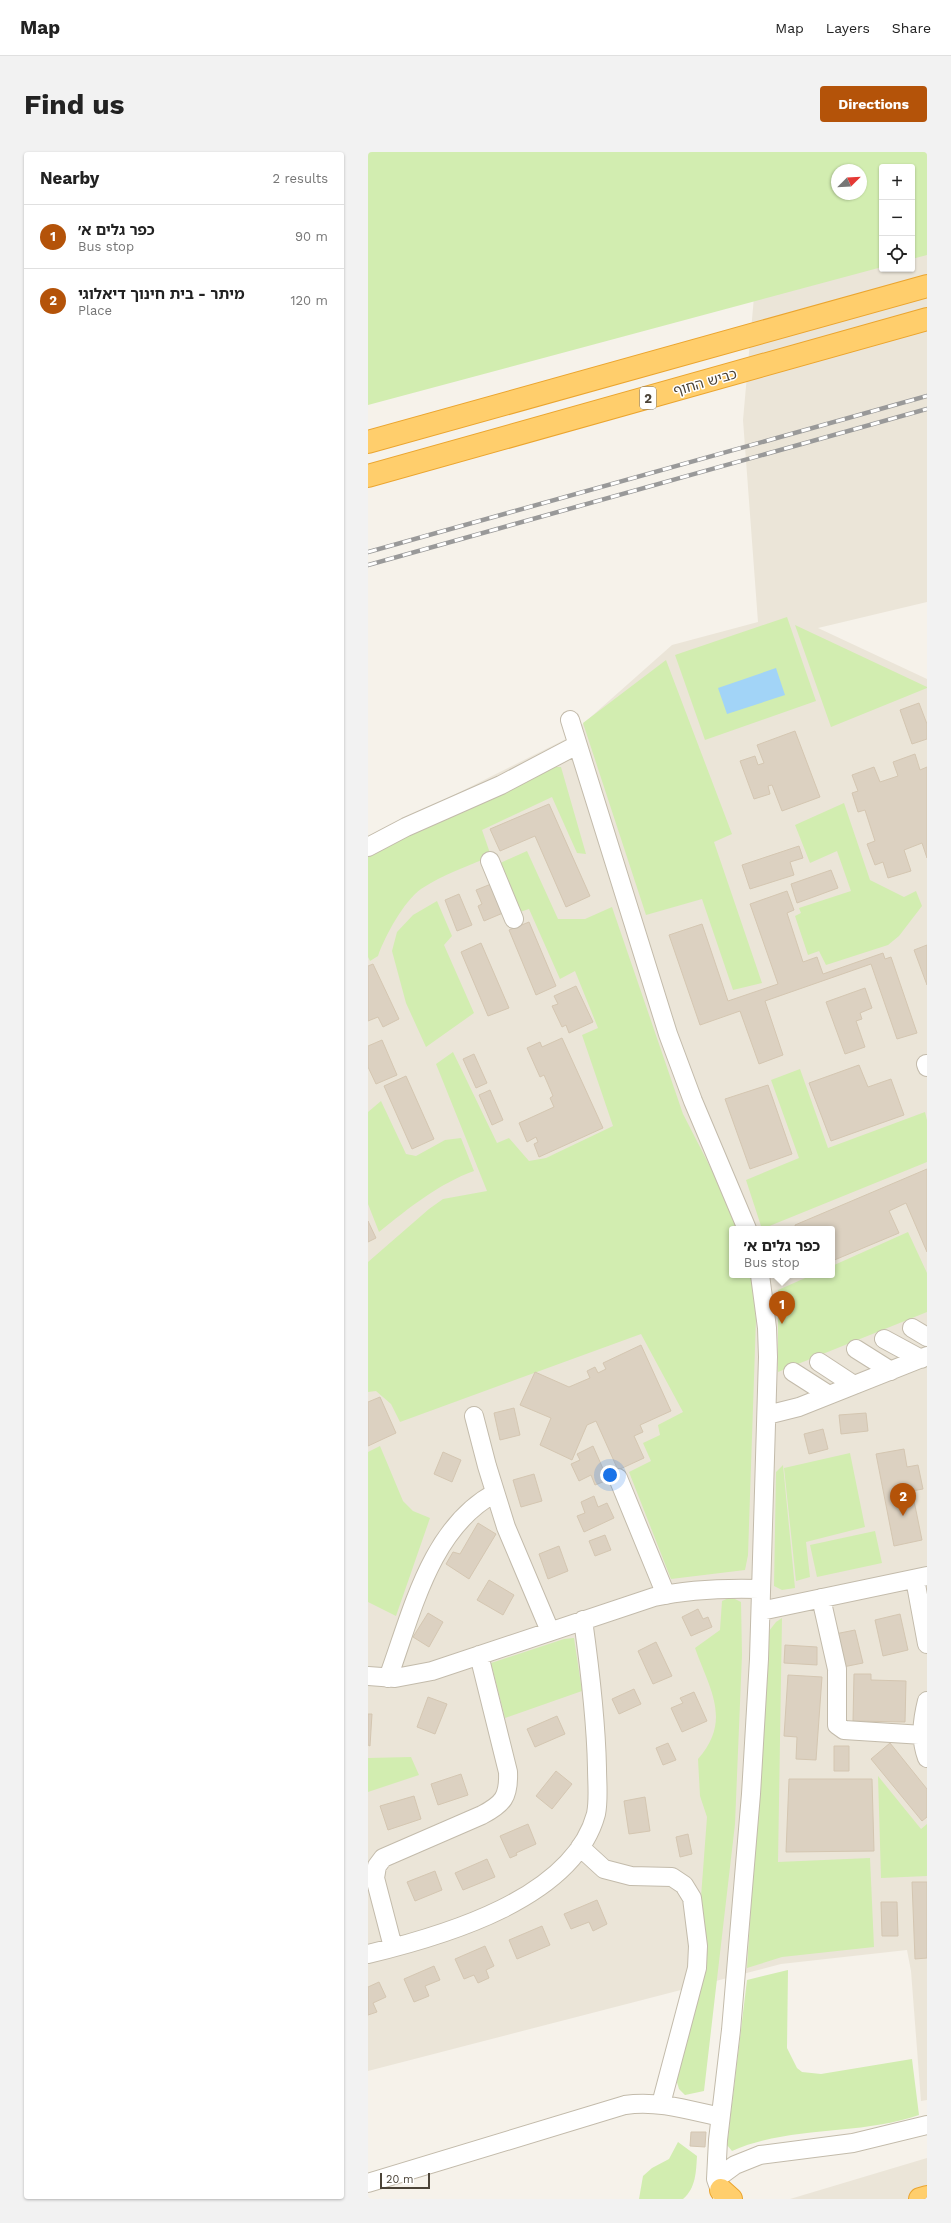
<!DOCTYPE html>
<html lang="en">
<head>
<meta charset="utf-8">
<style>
	body { margin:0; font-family:"Work Sans","Noto Sans Hebrew",sans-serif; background:#f2f2f2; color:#222 }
	.controls { position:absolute; right:12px; top:12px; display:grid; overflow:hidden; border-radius:4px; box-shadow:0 1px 3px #0004 }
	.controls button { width:36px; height:36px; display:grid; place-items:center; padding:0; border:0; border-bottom:1px solid #e0e0e0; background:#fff; color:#222; font:20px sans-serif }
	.compass { position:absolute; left:463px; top:12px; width:36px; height:36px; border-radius:50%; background:#fff; box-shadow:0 1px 3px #0004; rotate:66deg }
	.scale { position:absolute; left:12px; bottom:10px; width:50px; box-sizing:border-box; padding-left:4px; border:2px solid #4b4337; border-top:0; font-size:11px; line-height:14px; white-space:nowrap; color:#4b4337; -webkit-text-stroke:3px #fff; paint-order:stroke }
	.you { position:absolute; left:242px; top:1323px; width:14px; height:14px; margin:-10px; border:3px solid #fff; border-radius:50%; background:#1a73e8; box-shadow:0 0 0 6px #1a73e833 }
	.badge { display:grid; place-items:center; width:26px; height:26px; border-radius:50%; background:#b45309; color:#fff; font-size:13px; font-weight:700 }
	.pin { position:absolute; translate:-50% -33px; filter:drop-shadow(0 1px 2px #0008) }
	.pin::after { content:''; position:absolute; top:21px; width:14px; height:12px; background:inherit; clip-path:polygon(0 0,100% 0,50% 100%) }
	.popup { position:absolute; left:361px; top:1074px; width:106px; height:52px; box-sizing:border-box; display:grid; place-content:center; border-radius:4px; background:#fff; filter:drop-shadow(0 1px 3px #0005); font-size:13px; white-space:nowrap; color:#767676 }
	.popup b { font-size:15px; color:#222 }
	.popup::after { content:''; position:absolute; left:50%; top:100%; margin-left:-8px; border:8px solid transparent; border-top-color:#fff }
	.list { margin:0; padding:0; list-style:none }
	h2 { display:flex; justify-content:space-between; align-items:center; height:52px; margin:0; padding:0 16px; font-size:17px }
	h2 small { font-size:13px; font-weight:400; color:#767676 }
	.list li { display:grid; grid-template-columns:26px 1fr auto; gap:12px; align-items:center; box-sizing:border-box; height:64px; padding:0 16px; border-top:1px solid #e0e0e0 }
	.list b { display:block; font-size:15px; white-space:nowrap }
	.list p { margin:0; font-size:13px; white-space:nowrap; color:#767676 }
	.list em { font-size:13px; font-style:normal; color:#767676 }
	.icon { flex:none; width:22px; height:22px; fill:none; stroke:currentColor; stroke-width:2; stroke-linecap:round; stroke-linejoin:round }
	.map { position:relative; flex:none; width:559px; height:2047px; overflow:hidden; border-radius:4px }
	header { display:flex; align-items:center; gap:24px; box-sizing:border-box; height:56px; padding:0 20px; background:#fff; border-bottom:1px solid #e0e0e0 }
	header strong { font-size:19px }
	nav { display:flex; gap:22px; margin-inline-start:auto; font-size:14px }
	.intro { display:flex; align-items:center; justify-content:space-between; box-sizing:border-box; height:96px; padding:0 24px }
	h1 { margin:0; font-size:28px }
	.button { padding:10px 18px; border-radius:4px; background:#b45309; color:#fff; font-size:14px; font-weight:700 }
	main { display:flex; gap:24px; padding:0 24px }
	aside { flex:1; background:#fff; border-radius:4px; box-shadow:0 1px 3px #0004 }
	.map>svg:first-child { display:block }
</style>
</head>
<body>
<header>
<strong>Map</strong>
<nav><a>Map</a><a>Layers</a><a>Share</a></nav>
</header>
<div class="intro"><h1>Find us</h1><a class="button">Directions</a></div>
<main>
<aside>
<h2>Nearby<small>2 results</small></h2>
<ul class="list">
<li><span class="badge">1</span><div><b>כפר גלים א׳</b><p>Bus stop</p></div><em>90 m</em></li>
<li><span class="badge">2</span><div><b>מיתר - בית חינוך דיאלוגי</b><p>Place</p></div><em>120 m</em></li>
</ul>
</aside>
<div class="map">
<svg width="559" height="2047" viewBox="0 0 559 2047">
	<rect width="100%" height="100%" fill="#f6f2ea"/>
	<!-- residential -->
	<path fill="#ebe5d8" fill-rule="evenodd" d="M 303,0 L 559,0 L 559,450 L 450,476 L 559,527 L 559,1948 L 553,1949 L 543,1819 L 539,1798 L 413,1812 L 0,1919 L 0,686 L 198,587 L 304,493 L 390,470 L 375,268 L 386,145 ZM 514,15 L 544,15 L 544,117 L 514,117 ZM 469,18 L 493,18 L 493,42 L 469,42 ZM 364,1077 L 464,1077 L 464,1123 L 364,1123 Z
		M 559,2006 L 559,2047 L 422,2047 Z"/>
	<!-- green -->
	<path fill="#d2edb0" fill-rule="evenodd" d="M 0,0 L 559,0 L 559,103 L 544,107 L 544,15 L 514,15 L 514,115 L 0,253 ZM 469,18 L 493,18 L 493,42 L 469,42 Z
		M 419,465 L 448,549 L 337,588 L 307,503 Z
		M 427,473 L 559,535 L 559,536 L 463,575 Z
		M 298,508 L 364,682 L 346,690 L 394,831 L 365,838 L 334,747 L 278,763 L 215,571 Z
		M 184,615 L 193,615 L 218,702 L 209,701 L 184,645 L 114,678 L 123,704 C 100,714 74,723 53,737 C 36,749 17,784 10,804 L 2,809 L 0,805 L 0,702 Z
		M 476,651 L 502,728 L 536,745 L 548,739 L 554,754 L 531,784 L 520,793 L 458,813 L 451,799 L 440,803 L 427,764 L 433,761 L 431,756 L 483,739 L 469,699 L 442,711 L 427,673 Z
		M 159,699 L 190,767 L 217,767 L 244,755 L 315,962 L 372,1073 L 373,1077 L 364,1077 L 364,1123 L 383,1123 L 388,1167 L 380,1403 L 377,1418 L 303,1427 L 261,1320 L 283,1309 L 275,1291 L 292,1283 L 290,1273 L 315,1260 L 273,1182 L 32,1270 L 23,1252 L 8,1239 L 0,1240 L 0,1110 L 61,1057 L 75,1047 L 119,1039 L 68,912 L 85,900 L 129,991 L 141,986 L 161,1009 L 178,1006 L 245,974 L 214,883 L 230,876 L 207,819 L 192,827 L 161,757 L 149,761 L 130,712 Z
		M 69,749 L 84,784 L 76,793 L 106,861 L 58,895 L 38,851 L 24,799 L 29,780 L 45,763 Z
		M 432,917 L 460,996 L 557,960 L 559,968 L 559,1010 L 394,1077 L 378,1028 L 431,1006 L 403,928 Z
		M 13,949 L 38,1002 L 48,1004 L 77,988 L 93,986 L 106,1019 C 70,1032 41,1056 11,1080 L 0,1052 L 0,960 Z
		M 540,1080 L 559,1121 L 559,1160 L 410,1220 L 410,1138 L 444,1123 L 464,1123 L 464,1114 Z
		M 12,1294 L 35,1349 L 45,1359 L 62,1366 L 28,1464 L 0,1450 L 0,1300 Z
		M 482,1301 L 497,1375 L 438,1390 L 442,1425 L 428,1429 L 416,1316 Z
		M 415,1313 L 427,1436 L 414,1438 L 406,1434 L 408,1320 Z
		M 507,1379 L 514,1411 L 449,1425 L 442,1393 Z
		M 363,1445 L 373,1450 L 374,1503 L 367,1672 L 336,1939 L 317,1943 L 311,1937 L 308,1927 L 338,1805 L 333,1745 L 339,1665 L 332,1644 L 330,1607 C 364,1568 342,1538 327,1496 L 352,1478 L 354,1449 Z
		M 414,1466 L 410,1710 L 502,1706 L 506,1795 L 414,1805 L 379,1816 L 401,1479 L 408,1470 Z
		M 206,1486 L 214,1539 L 137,1566 L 123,1511 L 196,1487 Z
		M 43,1605 L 51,1623 L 0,1640 L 0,1606 Z
		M 510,1624 L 553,1677 L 559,1672 L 559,1724 L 513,1726 Z
		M 420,1818 L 419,1896 L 429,1916 L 434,1920 L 453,1922 L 544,1907 L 551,1963 C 491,1984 423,1973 364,1999 L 359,1993 L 379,1828 Z
		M 310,1990 L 329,2004 C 328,2020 328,2036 315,2047 L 271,2047 L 275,2024 L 284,2016 L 301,2007 Z"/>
	<!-- water -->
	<path fill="#a2d4f7" d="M 408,516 L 417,543 L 359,562 L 350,536 Z"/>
	<!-- building -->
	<path fill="#dcd1c1" stroke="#d4c6b1" d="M 551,551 L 559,572 L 559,587 L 544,592 L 532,558 Z
		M 427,579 L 452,645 L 414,659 L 404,633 L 400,634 L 402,642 L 386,647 L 372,609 L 387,604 L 390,613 L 396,611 L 389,593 Z
		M 547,602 L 552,618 L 559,615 L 559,706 L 554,691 L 536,698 L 543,719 L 520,726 L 515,710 L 507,713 L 499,692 L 507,689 L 497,658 L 490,660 L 484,641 L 490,639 L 484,623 L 506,615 L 512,630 L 530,624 L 525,610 Z
		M 181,652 L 222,744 L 198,755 L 167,684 L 132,699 L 122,677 Z
		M 431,694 L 435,706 L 422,710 L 426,723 L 382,737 L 374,713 Z
		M 463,718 L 470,736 L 429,751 L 423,732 Z
		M 123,732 L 135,761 L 116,769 L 110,754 L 114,752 L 108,738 Z
		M 419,739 L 426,758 L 419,761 L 435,810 L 449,805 L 455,822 L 515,801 L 517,807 L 523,805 L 549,881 L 529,887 L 503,812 L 397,849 L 415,903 L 391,912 L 372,859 L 332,873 L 301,783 L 334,772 L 360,849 L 410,832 L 382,752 Z
		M 91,742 L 104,773 L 89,779 L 77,748 Z
		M 161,770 L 188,834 L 168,843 L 141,778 Z
		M 113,791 L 141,856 L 120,864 L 93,800 Z
		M 559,793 L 559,833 L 546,798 Z
		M 5,812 L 31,867 L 15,875 L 10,865 L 0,869 L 0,814 Z
		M 208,834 L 225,870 L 201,881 L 198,873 L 194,875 L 184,854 L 190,852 L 186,844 Z
		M 497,836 L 504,856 L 492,861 L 494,867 L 488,869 L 497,895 L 477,902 L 458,850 Z
		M 194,886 L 235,976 L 171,1005 L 166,992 L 170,990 L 168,985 L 159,990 L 151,971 L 186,955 L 182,946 L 185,944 L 176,923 L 172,925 L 159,896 L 172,890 L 174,895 Z
		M 14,888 L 29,923 L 8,932 L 0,915 L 0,894 Z
		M 106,902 L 119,931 L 108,936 L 95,907 Z
		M 491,913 L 500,935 L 523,927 L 536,963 L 463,989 L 441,931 Z
		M 38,924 L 66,987 L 44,997 L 16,934 Z
		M 400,933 L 424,1002 L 382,1017 L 357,947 Z
		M 122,938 L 135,968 L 124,973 L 111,943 Z
		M 559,1017 L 559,1100 L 538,1051 L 521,1059 L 531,1081 L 464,1109 L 464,1077 L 428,1077 L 427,1073 Z
		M 0,1069 L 8,1086 L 0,1090 Z
		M 273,1193 L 303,1259 L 272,1273 L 275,1280 L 266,1284 L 276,1306 L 250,1318 L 228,1269 L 219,1273 L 204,1308 L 172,1293 L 183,1266 L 152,1253 L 167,1220 L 201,1235 L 222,1226 L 219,1219 L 227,1215 L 230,1221 L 238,1217 L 235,1211 Z
		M 12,1245 L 28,1281 L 0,1294 L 0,1250 Z
		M 146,1256 L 152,1283 L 132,1288 L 126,1261 Z
		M 498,1261 L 500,1279 L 473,1282 L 471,1263 Z
		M 455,1277 L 460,1297 L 441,1302 L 436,1282 Z
		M 225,1294 L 240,1328 L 227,1333 L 223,1323 L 211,1329 L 203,1312 L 212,1308 L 209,1302 Z
		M 536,1297 L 539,1315 L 550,1313 L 555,1337 L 544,1339 L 554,1388 L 526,1394 L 508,1302 Z
		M 75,1300 L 93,1308 L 84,1330 L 66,1322 Z
		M 166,1322 L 174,1349 L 153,1355 L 145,1328 Z
		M 226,1344 L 230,1355 L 239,1351 L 246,1366 L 216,1380 L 209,1364 L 217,1361 L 213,1350 Z
		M 110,1371 L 128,1382 L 101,1427 L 78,1412 L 85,1400 L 92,1402 Z
		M 237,1383 L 243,1398 L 227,1404 L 221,1389 Z
		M 191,1394 L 200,1419 L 180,1427 L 171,1402 Z
		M 121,1428 L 146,1443 L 135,1463 L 109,1448 Z
		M 330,1457 L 335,1467 L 340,1465 L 344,1475 L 323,1484 L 314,1465 Z
		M 60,1461 L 75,1470 L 61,1495 L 45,1485 Z
		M 532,1462 L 540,1498 L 515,1504 L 507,1468 Z
		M 487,1478 L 495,1511 L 475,1515 L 467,1482 Z
		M 288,1490 L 304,1524 L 285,1532 L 270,1499 Z
		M 417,1493 L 449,1495 L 449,1513 L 416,1511 Z
		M 486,1522 L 503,1522 L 503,1528 L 538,1529 L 537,1570 L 485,1569 Z
		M 420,1523 L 454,1525 L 448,1608 L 428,1607 L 429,1585 L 416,1584 Z
		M 266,1537 L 273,1552 L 251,1562 L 244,1547 Z
		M 326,1540 L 339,1569 L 314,1580 L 303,1556 L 315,1551 L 312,1546 Z
		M 60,1545 L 79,1552 L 67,1582 L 49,1575 Z
		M 0,1562 L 4,1562 L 2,1594 L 0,1593 Z
		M 189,1564 L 197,1582 L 167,1595 L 159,1577 Z
		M 300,1591 L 308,1608 L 295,1613 L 288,1596 Z
		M 522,1591 L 559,1637 L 559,1665 L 554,1669 L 503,1607 Z
		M 466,1594 L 481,1594 L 481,1619 L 466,1619 Z
		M 188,1619 L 204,1632 L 184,1657 L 168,1644 Z
		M 93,1622 L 100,1643 L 70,1653 L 63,1632 Z
		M 421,1627 L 504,1627 L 506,1699 L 418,1700 Z
		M 46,1644 L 53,1667 L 20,1678 L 12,1654 Z
		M 277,1645 L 282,1679 L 261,1682 L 256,1649 Z
		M 160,1672 L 168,1692 L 148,1701 L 149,1703 L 142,1706 L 132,1684 Z
		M 320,1682 L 324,1702 L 312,1705 L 308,1685 Z
		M 119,1707 L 127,1725 L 95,1738 L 87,1721 Z
		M 67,1719 L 74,1738 L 47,1749 L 39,1730 Z
		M 544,1730 L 559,1730 L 559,1806 L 547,1807 Z
		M 229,1748 L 239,1772 L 225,1779 L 221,1770 L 203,1777 L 196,1762 Z
		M 513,1750 L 529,1750 L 530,1784 L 514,1784 Z
		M 174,1774 L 182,1793 L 149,1807 L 141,1788 Z
		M 117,1794 L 126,1814 L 118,1818 L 121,1826 L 110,1831 L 106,1823 L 96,1827 L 87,1807 Z
		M 66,1814 L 72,1828 L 57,1834 L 61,1844 L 46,1850 L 36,1827 Z
		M 11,1830 L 18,1845 L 5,1851 L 9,1860 L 0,1863 L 0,1835 Z
		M 323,1980 L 338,1980 L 337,1995 L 322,1994 Z"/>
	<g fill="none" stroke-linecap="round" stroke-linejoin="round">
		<!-- minor casing -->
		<g stroke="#c3bbab" stroke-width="20">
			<path id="minor" d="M 202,568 L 300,882 L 325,949 L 379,1077
				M 0,695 L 38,675 L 133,633 L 209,593
				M 122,709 L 146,767
				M 558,912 L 559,915
				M 544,1176 L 559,1185
				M 516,1187 L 553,1207
				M 488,1197 L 523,1219
				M 451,1210 L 486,1233
				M 425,1220 L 461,1243
				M 399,1263 L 431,1255 L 559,1204
				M 106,1264 L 119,1314 L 138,1375 L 182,1479
				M 250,1326 L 298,1443
				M 547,1427 L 559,1492
				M 453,1446 L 469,1517 L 469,1573 L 476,1578 L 555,1583
				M 393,1459 L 559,1424
				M 0,1524 L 27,1526 L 64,1519 L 286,1445 C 322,1437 356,1436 392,1437
				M 20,1526 C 44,1461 62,1376 127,1341
				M 559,1549 C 554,1569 552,1587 559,1606
				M 212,1695 L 236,1717 L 263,1724 L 304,1725 L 316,1733 L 324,1746 L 330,1794 L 329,1816 L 293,1952
				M 25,1795 L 7,1726 L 9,1714 L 15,1706 L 114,1663 C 135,1652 141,1645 140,1620 L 111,1503
				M 0,1802 C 75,1784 205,1747 228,1662 C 231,1647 229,1631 229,1616 C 228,1567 222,1518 215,1468
				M 348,2027 L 367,2013 L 392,2003 L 485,1991 L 559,1973
				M 0,2031 L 257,1953 C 289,1948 321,1958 352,1965
				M 355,2047 L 348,2027 L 350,1988 L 363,1878 L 383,1642 L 391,1507 L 400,1205 L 399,1176 L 392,1123"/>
		</g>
		<!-- highway casing -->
		<g stroke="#eba52f" stroke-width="24">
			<path id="highway" d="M 0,290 L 559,134
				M 0,324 L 559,167
				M 353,2038 L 363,2047
				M 552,2047 L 559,2045"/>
		</g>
		<!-- minor -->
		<use href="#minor" stroke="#fff" stroke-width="18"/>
		<!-- highway -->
		<use href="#highway" stroke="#ffce6c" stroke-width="22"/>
		<!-- rail casing -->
		<g stroke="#999" stroke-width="4.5">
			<path id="rail" d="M 0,400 L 559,244
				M 0,413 L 559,257"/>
		</g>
		<!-- rail -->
		<use href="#rail" stroke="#fff" stroke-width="3" stroke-dasharray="9" stroke-linecap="butt"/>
	</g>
	<g text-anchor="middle" stroke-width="3" stroke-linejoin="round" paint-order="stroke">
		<!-- shield labels -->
		<rect fill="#fff" stroke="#817b73" stroke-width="1" x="272" y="235" width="16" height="22" rx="3"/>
		<g font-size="13" font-weight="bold" fill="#4b4337">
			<text x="280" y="251">2</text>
		</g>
		<!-- street labels -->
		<g font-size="14" fill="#4b4337" stroke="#fff">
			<text transform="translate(337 230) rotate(-16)" y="5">כביש החוף</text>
		</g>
	</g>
</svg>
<div class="controls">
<button>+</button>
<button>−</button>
<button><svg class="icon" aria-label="locate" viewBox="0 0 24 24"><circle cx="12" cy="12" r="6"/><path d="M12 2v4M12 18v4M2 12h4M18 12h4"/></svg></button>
</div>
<svg class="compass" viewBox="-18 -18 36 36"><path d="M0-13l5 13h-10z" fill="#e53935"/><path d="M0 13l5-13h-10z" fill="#767676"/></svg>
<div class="scale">20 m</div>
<div class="you"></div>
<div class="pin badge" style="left:414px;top:1172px">1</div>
<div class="popup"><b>כפר גלים א׳</b>Bus stop</div>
<div class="pin badge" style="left:535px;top:1364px">2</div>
</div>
</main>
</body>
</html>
